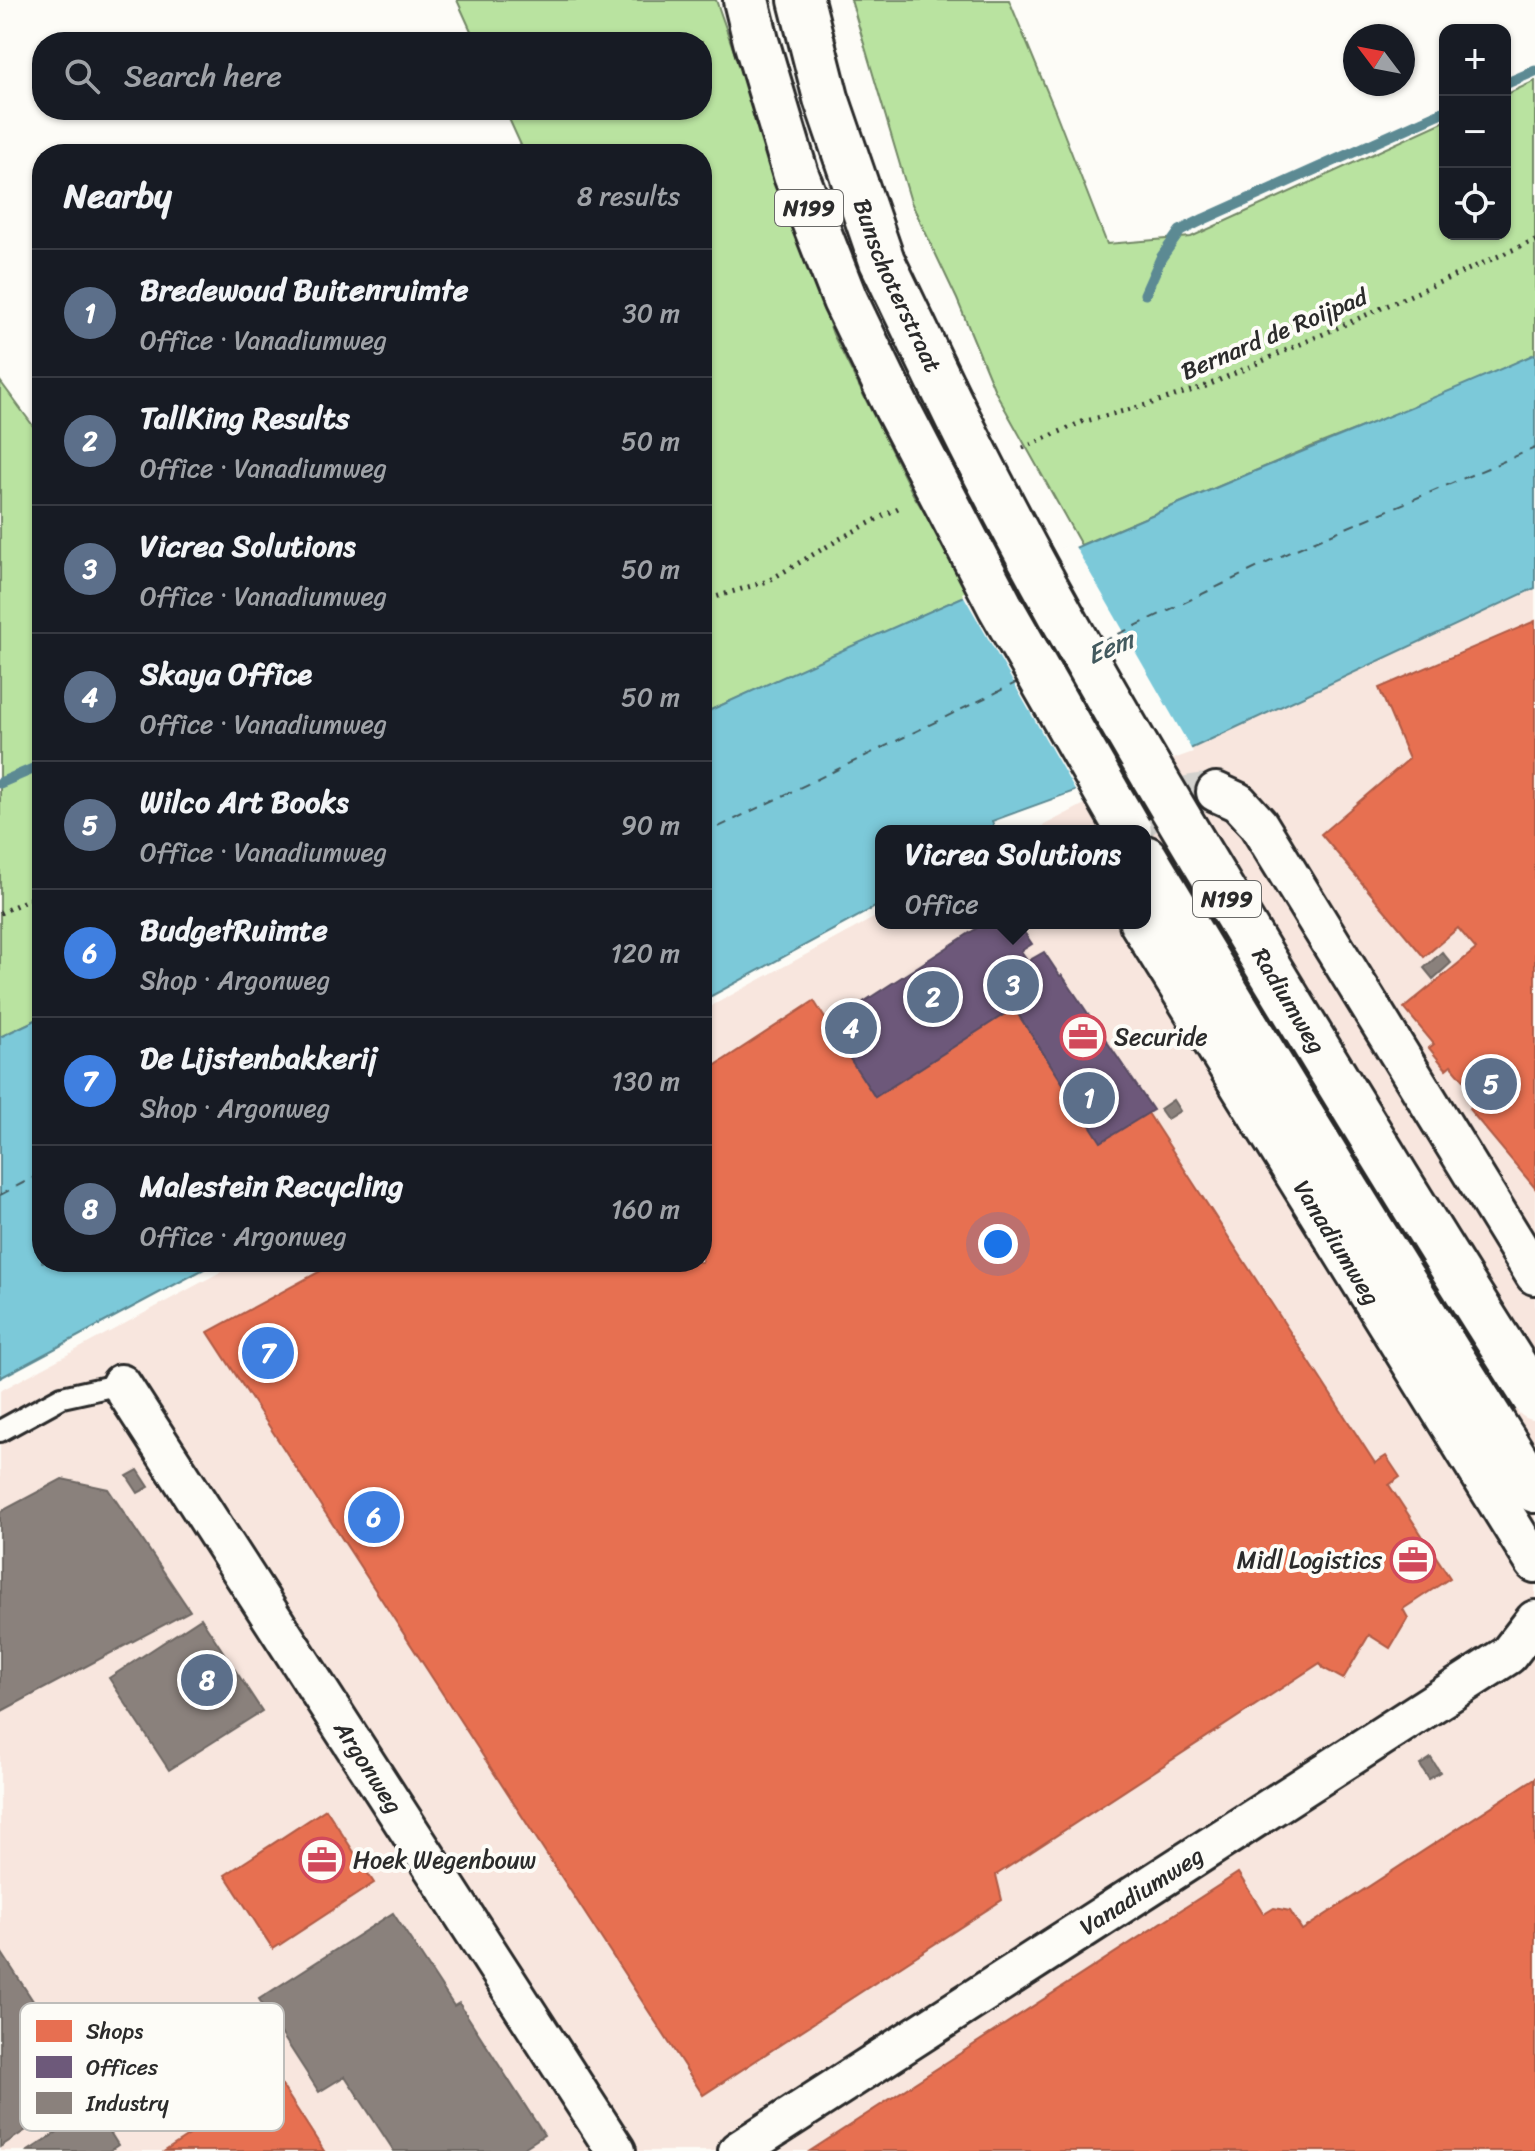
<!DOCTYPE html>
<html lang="en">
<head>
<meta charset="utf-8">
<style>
	body { margin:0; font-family:Sriracha,sans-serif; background:#242831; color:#f1f3f6 }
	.controls { position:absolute; right:24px; top:24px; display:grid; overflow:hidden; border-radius:16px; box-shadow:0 2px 6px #0004 }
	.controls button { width:72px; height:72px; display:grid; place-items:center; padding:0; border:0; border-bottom:2px solid #363941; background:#171b24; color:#f1f3f6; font:40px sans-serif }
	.compass { position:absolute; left:1343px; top:24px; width:72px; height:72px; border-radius:50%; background:#171b24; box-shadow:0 2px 6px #0004; rotate:302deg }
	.you { position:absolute; left:998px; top:1244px; width:28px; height:28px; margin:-20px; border:6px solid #fff; border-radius:50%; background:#1a73e8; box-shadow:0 0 0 12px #1a73e833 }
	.badge { display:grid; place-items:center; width:52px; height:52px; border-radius:50%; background:#2563eb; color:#fff; font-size:26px; font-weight:700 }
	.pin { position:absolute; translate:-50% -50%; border:4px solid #fff; box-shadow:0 2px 8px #0006 }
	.popup { position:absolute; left:875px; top:825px; width:276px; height:104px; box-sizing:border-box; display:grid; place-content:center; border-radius:16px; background:#171b24; filter:drop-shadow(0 2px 6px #0005); font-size:26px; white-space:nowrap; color:#9ea1a6 }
	.popup b { font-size:30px; color:#f1f3f6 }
	.popup::after { content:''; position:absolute; left:50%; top:100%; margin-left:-16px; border:16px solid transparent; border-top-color:#171b24 }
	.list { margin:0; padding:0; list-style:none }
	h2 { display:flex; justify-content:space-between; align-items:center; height:104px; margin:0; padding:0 32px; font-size:34px }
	h2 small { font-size:26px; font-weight:400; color:#9ea1a6 }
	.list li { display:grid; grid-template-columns:52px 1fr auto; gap:24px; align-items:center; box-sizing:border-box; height:128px; padding:0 32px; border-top:2px solid #363941 }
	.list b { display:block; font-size:30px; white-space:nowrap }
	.list p { margin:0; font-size:26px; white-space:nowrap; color:#9ea1a6 }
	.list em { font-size:26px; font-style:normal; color:#9ea1a6 }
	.icon { flex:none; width:44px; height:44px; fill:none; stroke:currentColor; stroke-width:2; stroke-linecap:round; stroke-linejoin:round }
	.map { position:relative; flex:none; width:1535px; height:2151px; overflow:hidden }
	.search { position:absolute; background:#171b24; box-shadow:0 2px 6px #0004; left:32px; top:32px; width:680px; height:88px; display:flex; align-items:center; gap:20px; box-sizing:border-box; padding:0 28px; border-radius:32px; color:#9ea1a6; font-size:30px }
	.panel { position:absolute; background:#171b24; box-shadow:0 2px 6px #0004; left:32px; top:144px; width:680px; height:1128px; border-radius:32px }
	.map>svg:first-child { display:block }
</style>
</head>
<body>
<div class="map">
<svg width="1535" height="2151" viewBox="0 0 1535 2151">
	<rect width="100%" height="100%" fill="#fdfcf7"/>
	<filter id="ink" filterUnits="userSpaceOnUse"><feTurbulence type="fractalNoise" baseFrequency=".0125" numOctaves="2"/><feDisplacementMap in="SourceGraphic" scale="16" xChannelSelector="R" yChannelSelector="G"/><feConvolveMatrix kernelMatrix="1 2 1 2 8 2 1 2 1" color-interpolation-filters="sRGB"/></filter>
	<g filter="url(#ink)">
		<!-- built -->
		<path fill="#f8e6de" d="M 1535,588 L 1535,2151 L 0,2151 L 0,1391 L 239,1262 L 702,1262 L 702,1011 L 881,914 L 881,923 L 1145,923 L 1145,831 L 1033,831 L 1190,749 Z"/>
		<!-- green -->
		<path fill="#b9e3a0" stroke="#728766" stroke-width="2" d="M 457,0 L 716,0 L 833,334 L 913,494 L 974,592 L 702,714 L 702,154 L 525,154 L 505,110 L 702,110 L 702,42 L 476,42 Z
			M 851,0 L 1009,0 L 1054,108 L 1107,244 L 1191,237 L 1445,121 L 1445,234 L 1505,234 L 1505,95 L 1535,81 L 1535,354 L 1449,393 L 1311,447 L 1081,545 L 995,391 L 957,299 L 911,202 Z
			M 0,381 L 42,438 L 42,1017 L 0,1037 Z"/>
		<!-- water -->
		<path fill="#7bc9d9" stroke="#5b8a93" stroke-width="2" d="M 1535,354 L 1535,588 L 1190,749 L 992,821 L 995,831 L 881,831 L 881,904 L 702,1001 L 702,714 C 880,632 1059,554 1239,478 C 1338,436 1437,398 1535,354 Z
			M 42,1017 L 42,1262 L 217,1262 L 0,1378 L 0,1037 Z"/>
		<!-- pier -->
		<path fill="#fdfcf7" d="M 1073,543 L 1193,752 L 1077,794 L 962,593 Z"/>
		<!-- shops -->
		<path fill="#e76f51" stroke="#af5b46" stroke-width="2" d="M 1535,621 L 1535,1188 L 1469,1109 L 1480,1099 L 1451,1065 L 1446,1069 L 1429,1048 L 1434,1044 L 1404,1008 L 1476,949 L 1458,928 L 1424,957 L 1321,834 L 1409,759 L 1379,688 Z
			M 814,1001 L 875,1097 L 1014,1008 L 1101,1142 L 1148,1113 L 1375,1463 L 1386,1456 L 1400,1477 L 1389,1485 L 1450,1578 L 1403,1609 L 1408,1618 L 1390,1648 L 1369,1635 L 1343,1679 L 1323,1668 L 1320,1663 L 999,1873 L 996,1875 L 1002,1900 L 703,2095 L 208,1332 L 337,1262 L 702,1262 L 702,1074 Z
			M 1535,1778 L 1535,2151 L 810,2151 L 1238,1873 L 1264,1914 L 1274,1908 L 1290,1911 L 1302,1930 Z
			M 326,1809 L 374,1883 L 273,1949 L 225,1875 Z
			M 277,2078 L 324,2151 L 165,2151 Z"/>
		<!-- offices -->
		<path fill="#6d597a" stroke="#594b62" stroke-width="2" d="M 1004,923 L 1010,932 L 1020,926 L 1032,944 L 1021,951 L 1028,961 L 1044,952 L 1060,976 L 1062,975 L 1153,1110 L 1101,1142 L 1014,1008 L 875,1097 L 828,1025 L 985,923 Z"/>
		<!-- industry -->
		<path fill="#8a817c" stroke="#6e6764" stroke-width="2" d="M 1442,952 L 1451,963 L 1433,979 L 1424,968 Z
			M 1173,1100 L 1180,1111 L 1167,1119 L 1160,1109 Z
			M 138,1470 L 149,1487 L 138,1493 L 127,1476 Z
			M 62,1479 L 108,1489 L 190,1611 L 0,1712 L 0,1512 Z
			M 201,1618 L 262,1711 L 169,1770 L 109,1678 Z
			M 1431,1758 L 1440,1772 L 1429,1779 L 1420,1765 Z
			M 393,1913 L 454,2006 L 459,2003 L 544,2135 L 519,2151 L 394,2151 L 345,2076 L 319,2092 L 259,1999 Z
			M 0,1950 L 76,2067 L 51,2083 L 65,2105 L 0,2147 Z
			M 95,2108 L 118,2145 L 109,2151 L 28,2151 Z"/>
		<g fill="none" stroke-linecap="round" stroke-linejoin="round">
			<!-- stream -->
			<path stroke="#5b8a93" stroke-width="11" d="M 1505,84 L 1535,71
				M 1145,294 L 1161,258 L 1180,231 L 1204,219 L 1445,111
				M 0,783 L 42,765"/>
			<!-- ferry -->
			<path stroke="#435a5f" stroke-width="2" stroke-dasharray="10 8" stroke-linecap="butt" d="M 1102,642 L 1294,550 L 1535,448
				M 702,835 L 1020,681
				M 0,1195 L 42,1173"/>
			<!-- street-tunnel -->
			<path stroke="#d3d2ce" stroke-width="38" stroke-dasharray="38 19" stroke-linecap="butt" d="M 1126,831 C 1152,808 1181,791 1216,792"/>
			<!-- lane casing -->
			<g stroke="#2b2b2b" stroke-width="26">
				<path id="lane" d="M 0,1431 L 62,1397 L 121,1384"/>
			</g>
			<!-- street casing -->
			<g stroke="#2b2b2b" stroke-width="44">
				<g id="street">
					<path d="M 1216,792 L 1238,802 L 1258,824 L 1535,1275"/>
					<path id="s1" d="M 1139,923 L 1535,1563"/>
					<path id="s2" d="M 121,1384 L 616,2151"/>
					<path id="s3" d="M 738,2151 L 1508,1655 L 1535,1620"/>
				</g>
			</g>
			<!-- primary casing -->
			<g stroke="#2b2b2b" stroke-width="50">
				<g id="primary">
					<path d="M 746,0 L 756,41 L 796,175 L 845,300 L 897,408"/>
					<path id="s4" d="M 801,0 L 826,98 L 882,261 L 942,386"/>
					<path d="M 1145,858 C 1272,1070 1402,1281 1535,1490"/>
				</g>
			</g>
			<!-- path -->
			<path stroke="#2b2b2b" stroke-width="5" stroke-dasharray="2 6" stroke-linecap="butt" d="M 1023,448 L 1082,422 L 1146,405 L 1206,386 L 1535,240
				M 702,601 L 768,581 L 843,537 L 902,506
				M 0,913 L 42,893"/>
			<!-- lane -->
			<use href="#lane" stroke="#fdfcf7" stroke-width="20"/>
			<!-- street -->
			<use href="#street" stroke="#fdfcf7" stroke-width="38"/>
			<!-- primary -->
			<use href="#primary" stroke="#fdfcf7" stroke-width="44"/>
			<!-- primary-bridge casing -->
			<g stroke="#2b2b2b" stroke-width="50" stroke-linecap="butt">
				<g id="primary-bridge">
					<path id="s5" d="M 942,386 C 1034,577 1142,759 1252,940 C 1345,1094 1438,1247 1535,1398"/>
					<path d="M 897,408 L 1000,606 L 1129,831"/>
				</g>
			</g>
			<!-- primary-bridge -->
			<use href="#primary-bridge" stroke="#fdfcf7" stroke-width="44"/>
		</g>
	</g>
	<!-- icons -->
	<defs>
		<g id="office-ring" transform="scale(2.3)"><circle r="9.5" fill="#fdfcf7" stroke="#d1495b" stroke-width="1.5"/><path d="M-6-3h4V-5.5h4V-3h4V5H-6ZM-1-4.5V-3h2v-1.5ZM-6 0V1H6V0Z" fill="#d1495b"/></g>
	</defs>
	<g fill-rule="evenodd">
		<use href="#office-ring" x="1083" y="1037"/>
		<use href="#office-ring" x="1413" y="1560"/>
		<use href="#office-ring" x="322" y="1860"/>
	</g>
	<g text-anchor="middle" stroke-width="8" stroke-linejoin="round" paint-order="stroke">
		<!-- shield labels -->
		<g fill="#fdfcf7" stroke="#6a6a68" stroke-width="2">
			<rect x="775" y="190" width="68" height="36" rx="6"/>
			<rect x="1193" y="881" width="68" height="36" rx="6"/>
		</g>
		<g font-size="22" font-weight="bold" fill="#2b2b2b">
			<text x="809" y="216">N199</text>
			<text x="1227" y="907">N199</text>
		</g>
		<!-- street labels -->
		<g font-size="24" fill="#2b2b2b" stroke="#fdfcf7">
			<text dy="8" stroke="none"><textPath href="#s4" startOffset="302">Bunschoterstraat</textPath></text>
			<text transform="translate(1274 334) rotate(-23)" y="8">Bernard de Roijpad</text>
			<text dy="8" stroke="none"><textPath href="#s5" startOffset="706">Radiumweg</textPath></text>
			<text dy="8" stroke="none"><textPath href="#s1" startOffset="376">Vanadiumweg</textPath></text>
			<text dy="8" stroke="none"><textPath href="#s2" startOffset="456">Argonweg</textPath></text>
			<text dy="8" stroke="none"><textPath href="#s3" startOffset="480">Vanadiumweg</textPath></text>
		</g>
		<!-- poi labels -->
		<g font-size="24" fill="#2b2b2b" stroke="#fdfcf7" text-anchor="start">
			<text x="1114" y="1045">Securide</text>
			<text x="1382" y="1568" text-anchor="end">Midl Logistics</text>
			<text x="353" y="1868">Hoek Wegenbouw</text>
		</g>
		<!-- water labels -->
		<g font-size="26" font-style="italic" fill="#435a5f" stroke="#fdfcf7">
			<text transform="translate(1110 647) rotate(-23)" y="9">Eem</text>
		</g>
	</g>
	<!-- legend -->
	<rect x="20" y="2003" width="264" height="128" rx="12" fill="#fdfcf7" stroke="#bebdba" stroke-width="2"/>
	<rect x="36" y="2020" width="36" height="22" fill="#e76f51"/>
	<rect x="36" y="2056" width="36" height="22" fill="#6d597a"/>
	<rect x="36" y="2092" width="36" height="22" fill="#8a817c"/>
	<g font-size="22" fill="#2b2b2b">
		<text x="86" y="2039">Shops</text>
		<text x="86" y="2075">Offices</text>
		<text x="86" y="2111">Industry</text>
	</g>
</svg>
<div class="controls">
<button>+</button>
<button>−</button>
<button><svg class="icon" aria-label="locate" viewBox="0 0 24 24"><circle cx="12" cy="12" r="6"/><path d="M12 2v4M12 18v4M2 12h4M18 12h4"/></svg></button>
</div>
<svg class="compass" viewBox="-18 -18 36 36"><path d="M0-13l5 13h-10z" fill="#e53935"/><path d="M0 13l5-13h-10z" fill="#9ea1a6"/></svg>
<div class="you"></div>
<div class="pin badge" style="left:1089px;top:1098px;background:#5c6f8a">1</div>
<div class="pin badge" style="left:933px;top:997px;background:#5c6f8a">2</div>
<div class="pin badge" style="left:1013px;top:985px;background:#5c6f8a">3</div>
<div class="popup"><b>Vicrea Solutions</b>Office</div>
<div class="pin badge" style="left:851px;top:1028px;background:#5c6f8a">4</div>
<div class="pin badge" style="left:1491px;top:1084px;background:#5c6f8a">5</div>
<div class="pin badge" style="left:374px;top:1517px;background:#3f7fe0">6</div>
<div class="pin badge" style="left:268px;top:1353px;background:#3f7fe0">7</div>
<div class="pin badge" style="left:207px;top:1680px;background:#5c6f8a">8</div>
<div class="search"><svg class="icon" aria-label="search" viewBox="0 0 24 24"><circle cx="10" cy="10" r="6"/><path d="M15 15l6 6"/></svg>Search here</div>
<section class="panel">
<h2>Nearby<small>8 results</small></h2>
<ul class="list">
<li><span class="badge" style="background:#5c6f8a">1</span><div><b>Bredewoud Buitenruimte</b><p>Office · Vanadiumweg</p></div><em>30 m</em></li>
<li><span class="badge" style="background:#5c6f8a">2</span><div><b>TallKing Results</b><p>Office · Vanadiumweg</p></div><em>50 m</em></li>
<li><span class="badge" style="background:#5c6f8a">3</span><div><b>Vicrea Solutions</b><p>Office · Vanadiumweg</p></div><em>50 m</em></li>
<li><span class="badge" style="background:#5c6f8a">4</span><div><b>Skaya Office</b><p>Office · Vanadiumweg</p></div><em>50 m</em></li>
<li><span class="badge" style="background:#5c6f8a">5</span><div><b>Wilco Art Books</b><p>Office · Vanadiumweg</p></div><em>90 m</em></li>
<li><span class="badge" style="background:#3f7fe0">6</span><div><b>BudgetRuimte</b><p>Shop · Argonweg</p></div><em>120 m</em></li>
<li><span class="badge" style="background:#3f7fe0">7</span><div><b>De Lijstenbakkerij</b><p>Shop · Argonweg</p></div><em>130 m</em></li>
<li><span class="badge" style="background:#5c6f8a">8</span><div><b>Malestein Recycling</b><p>Office · Argonweg</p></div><em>160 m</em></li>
</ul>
</section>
</div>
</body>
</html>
